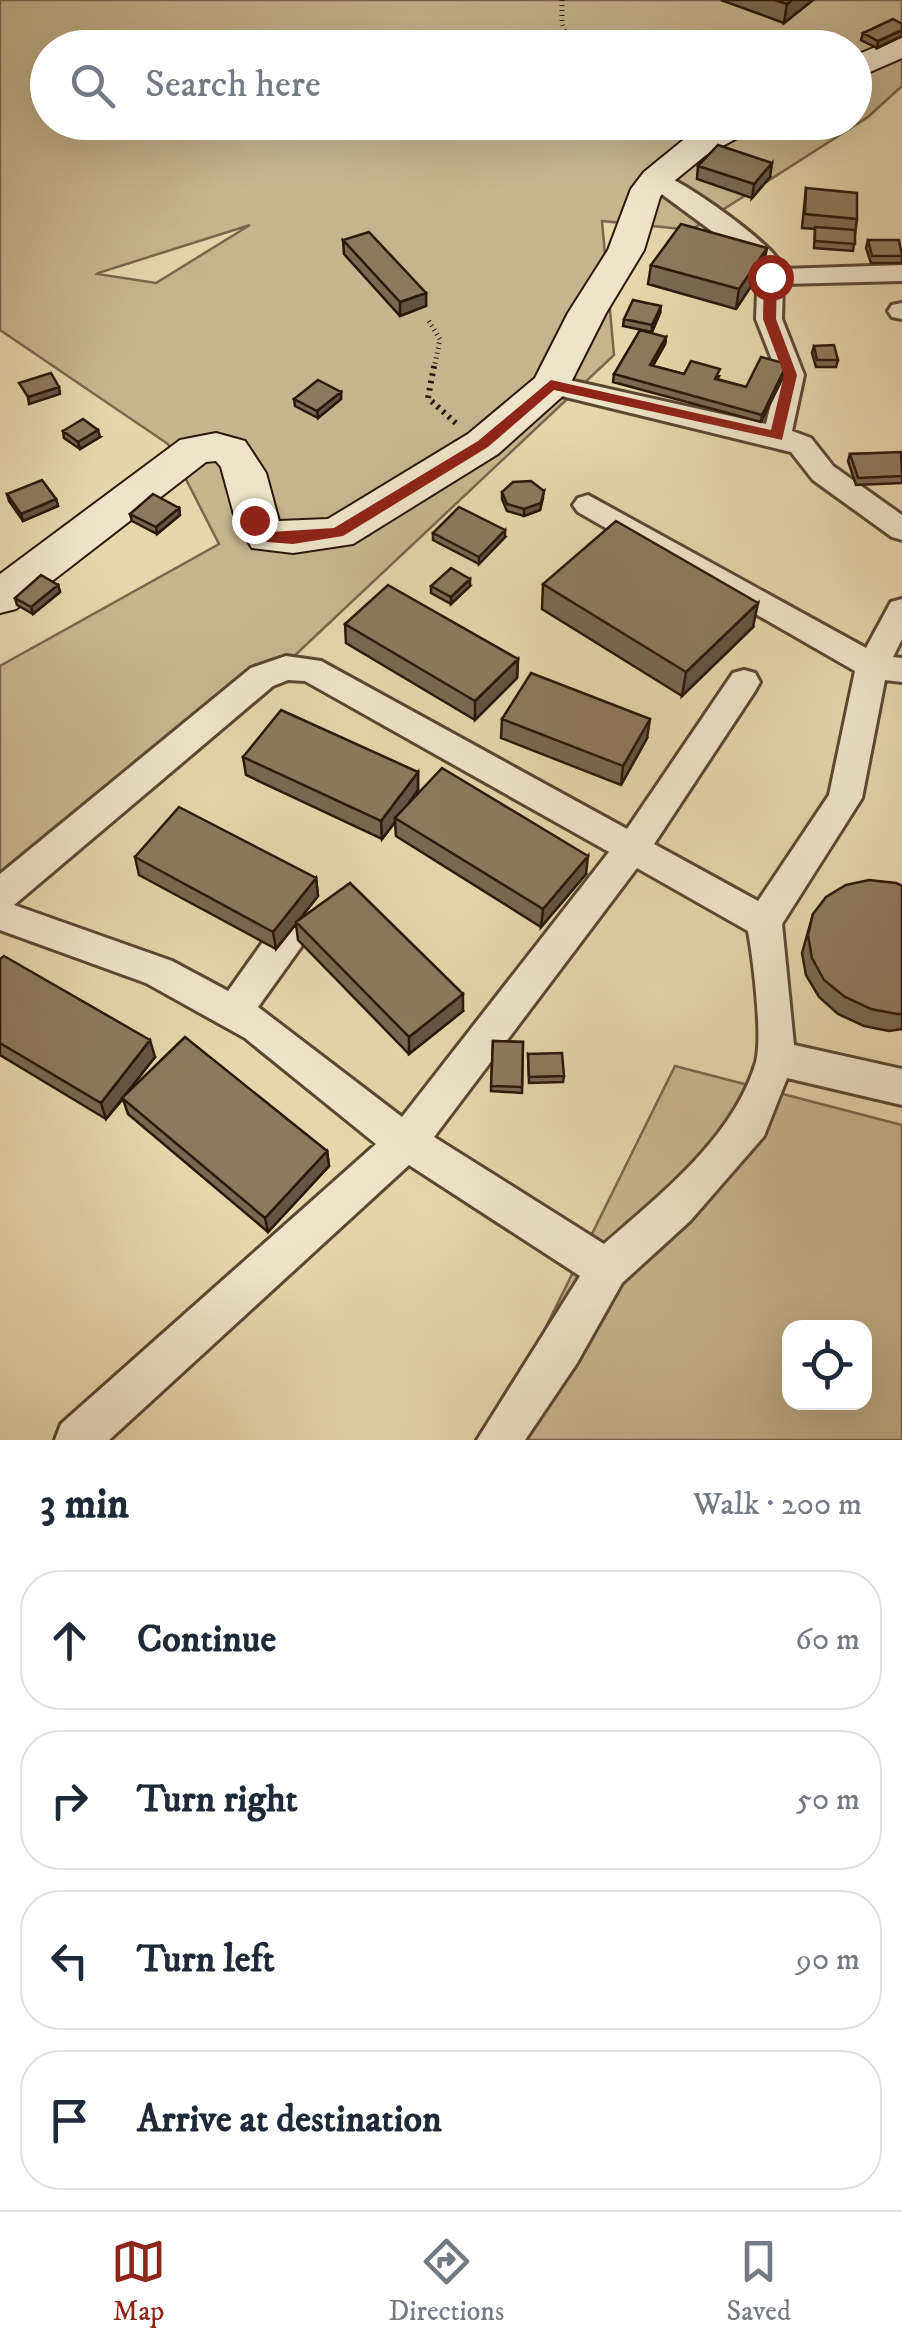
<!DOCTYPE html>
<html lang="en">
<head>
<meta charset="utf-8">
<style>
	body { margin:0; font-family:"IM FELL DW Pica",serif; background:#f6f6f7; color:#1f2937 }
	.controls { position:absolute; right:30px; bottom:30px; display:grid; overflow:hidden; border-radius:20px; box-shadow:0 10px 40px #0002 }
	.controls button { width:90px; height:90px; display:grid; place-items:center; padding:0; border:0; border-bottom:2px solid #e0e1e3; background:#fff; color:#1f2937; font:50px sans-serif }
	.stop { position:absolute; width:30px; height:30px; margin:-22px; border:8px solid #8f2418; border-radius:50%; background:#fff }
	.stop.end { background:#8f2418; border-color:#fff; box-shadow:0 2px 10px #0008 }
	.list { margin:0; padding:0; list-style:none }
	h2 { display:flex; justify-content:space-between; align-items:center; height:130px; margin:0; padding:0 40px; font-size:42px }
	h2 small { font-size:32px; font-weight:400; color:#747a83 }
	.list li { display:grid; grid-template-columns:65px 1fr auto; gap:30px; align-items:center; box-sizing:border-box; height:140px; margin:0 20px 20px; padding:0 20px; border:2px solid #e0e1e3; border-radius:40px }
	.list b { display:block; font-size:38px; white-space:nowrap }
	.list em { font-size:32px; font-style:normal; color:#747a83 }
	.icon { flex:none; width:55px; height:55px; fill:none; stroke:currentColor; stroke-width:2; stroke-linecap:round; stroke-linejoin:round }
	.map { position:relative; flex:none; width:902px; height:1440px; overflow:hidden }
	.search { position:absolute; background:#fff; box-shadow:0 10px 40px #0002; left:30px; right:30px; top:30px; height:110px; display:flex; align-items:center; gap:25px; box-sizing:border-box; padding:0 35px; border-radius:55px; color:#747a83; font-size:38px }
	.sheet { height:770px; background:#fff }
	nav { display:flex; justify-content:space-around; align-items:center; box-sizing:border-box; height:140px; border-top:2px solid #e0e1e3; background:#fff; font-size:28px; color:#747a83 }
	nav a { display:grid; justify-items:center; gap:5px }
	nav .on { color:#8f2418 }
	.map>svg:first-child { display:block }
</style>
</head>
<body>
<div class="map">
<svg width="902" height="1440" viewBox="0 0 902 1440">
	<rect width="100%" height="100%" fill="#e5d6ac"/>
	<filter id="stains"><feTurbulence type="fractalNoise" baseFrequency=".002" numOctaves="4"/><feColorMatrix values="0 0 0 0 .2 0 0 0 0 .09 0 0 0 0 .02 0 0 0 .5 -.17"/></filter>
	<radialGradient id="worn" r=".72"><stop offset=".6" stop-color="#630" stop-opacity="0"/><stop offset="1" stop-color="#630" stop-opacity=".3"/></radialGradient>
	<!-- green -->
	<path fill="#c6b690" stroke="#79664d" stroke-width="2.5" fill-rule="evenodd" d="M 0,0 L 902,0 L 902,86 L 868,117 L 691,230 L 602,221 L 614,355 L 257,691 L 0,879 L 0,666 L 219,544 L 168,444 L 0,330 ZM 48,48 L 854,48 L 854,122 L 48,122 ZM 250,225 L 156,283 L 97,274 L 98,273 Z
		M 675,1066 L 902,1125 L 902,1440 L 490,1440 ZM 790,1328 L 864,1328 L 864,1402 L 790,1402 Z"/>
	<g fill="none" stroke-linecap="round" stroke-linejoin="round">
		<!-- street casing -->
		<g stroke="#5a4732" stroke-width="6">
			<path id="street" d="M 656,172 C 679,177 780,248 783,269 L 902,265 L 902,281 L 783,284 L 782,319 L 804,375 L 792,431 L 811,438 L 833,466 L 902,515 L 902,540 L 892,537 L 813,480 L 791,452 L 541,391 L 537,385 L 541,379 L 551,376 L 766,424 L 778,375 L 756,319 L 758,265 L 648,184 L 644,179 Z
				M 902,303 L 902,319 L 892,317 L 888,311 L 892,305 Z
				M 588,495 L 866,648 L 891,602 L 902,599 L 902,639 L 893,657 L 902,658 L 902,682 L 885,680 L 862,798 L 782,924 L 794,1045 L 902,1069 L 902,1105 L 787,1078 L 764,1136 L 690,1221 L 622,1283 L 577,1363 L 525,1440 L 477,1440 L 580,1276 L 409,1165 L 109,1440 L 55,1440 L 61,1424 L 376,1144 L 245,1038 L 146,983 L 0,930 L 0,874 L 251,668 L 286,656 L 321,661 L 627,829 L 733,673 L 744,670 L 755,673 L 760,682 L 755,691 L 654,844 L 758,901 L 829,795 L 855,671 L 578,512 L 573,505 L 578,498 ZM 288,680 L 305,681 L 609,852 L 402,1117 L 258,1007 L 301,947 L 306,936 L 301,925 L 288,921 L 275,925 L 228,991 L 172,961 L 14,905 L 273,686 ZM 637,868 L 748,931 C 753,958 763,1037 756,1062 C 734,1137 661,1194 604,1244 L 434,1137 Z"/>
		</g>
		<!-- secondary casing -->
		<g stroke="#2c170a" stroke-width="4">
			<path id="secondary" d="M 902,36 L 902,58 L 854,79 L 854,56 Z
				M 716,122 L 758,122 L 754,129 L 706,155 L 668,186 L 660,197 L 644,250 L 606,313 L 565,394 L 498,454 L 353,544 L 293,553 L 252,548 L 236,522 L 221,467 L 216,461 L 206,462 L 16,609 L 0,613 L 0,574 L 180,440 L 216,433 L 245,441 L 266,473 L 279,521 L 328,519 L 468,434 L 535,378 L 568,313 L 608,250 L 631,189 L 644,172 L 682,141 Z"/>
		</g>
		<!-- path-far1 -->
		<path stroke="#2c170a" stroke-width="5" stroke-dasharray="1 4" stroke-linecap="butt" d="M 562,0 L 562,23 L 570,48
			M 662,122 L 677,122
			M 429,321 L 440,339 L 434,369"/>
		<!-- path -->
		<path stroke="#2c170a" stroke-width="6" stroke-dasharray="2.5 5" stroke-linecap="butt" d="M 434,366 L 428,398 L 458,425"/>
		<!-- street -->
		<use href="#street" fill="#eee4c9" fill-rule="evenodd"/>
		<!-- secondary -->
		<use href="#secondary" fill="#eee4c9" fill-rule="evenodd"/>
	</g>
	<!-- wall -->
	<path fill="#786951" stroke="#2c170a" stroke-width="2.5" d="M 721,0 L 813,0 L 784,23 Z
		M 902,24 L 902,36 L 877,48 L 861,40 L 863,33 Z
		M 480,122 L 499,122 L 498,128 L 480,128 Z
		M 698,166 L 770,177 L 752,198 L 697,179 Z
		M 806,188 L 857,219 L 853,251 L 814,248 L 815,229 L 802,228 Z
		M 343,240 L 426,293 L 426,306 L 400,316 L 344,254 Z
		M 868,240 L 902,251 L 902,263 L 871,263 L 866,248 Z
		M 651,265 L 763,268 L 736,309 L 648,284 Z
		M 660,313 L 652,332 L 623,326 L 624,319 Z
		M 666,337 L 665,344 L 653,366 L 684,374 L 719,376 L 717,379 L 746,387 L 787,364 L 786,371 L 761,422 L 613,382 L 614,374 Z
		M 814,346 L 838,360 L 836,367 L 816,367 L 812,353 Z
		M 341,392 L 341,399 L 318,418 L 295,406 L 294,399 Z
		M 63,431 L 100,437 L 80,449 L 64,438 Z
		M 902,453 L 902,483 L 856,485 L 848,461 L 850,454 Z
		M 502,492 L 543,498 L 540,510 L 524,516 L 507,511 L 502,499 Z
		M 7,494 L 56,499 L 58,506 L 23,521 L 9,501 Z
		M 179,508 L 180,515 L 157,534 L 132,521 L 130,514 Z
		M 433,533 L 505,537 L 479,564 L 433,540 Z
		M 543,584 L 753,627 L 682,696 L 542,609 Z
		M 58,585 L 60,592 L 33,614 L 17,605 L 15,598 Z
		M 431,586 L 470,586 L 451,604 L 431,593 Z
		M 345,624 L 518,659 L 517,678 L 475,720 L 346,643 Z
		M 502,719 L 647,738 L 621,785 L 501,738 Z
		M 243,757 L 418,772 L 418,790 L 408,804 L 586,874 L 541,927 L 396,836 L 395,822 L 382,839 L 246,775 Z
		M 135,857 L 316,878 L 318,896 L 300,919 L 463,1011 L 409,1054 L 298,940 L 296,924 L 276,949 L 139,875 Z
		M 902,886 L 902,1029 L 889,1031 L 864,1026 L 838,1014 L 819,997 L 806,975 L 802,953 L 813,914 Z
		M 0,959 L 155,1057 L 124,1096 L 327,1151 L 329,1166 L 268,1232 L 128,1114 L 123,1099 L 106,1119 L 0,1055 Z
		M 493,1041 L 523,1042 L 522,1093 L 491,1091 Z
		M 528,1054 L 564,1076 L 563,1082 L 529,1083 Z"/>
	<!-- shaded-wall -->
	<path fill="#625542" stroke="#2c170a" stroke-width="2.5" d="M 792,0 L 813,0 L 784,23 L 787,4 Z
		M 902,30 L 902,36 L 877,48 L 878,41 Z
		M 772,163 L 770,177 L 752,198 L 754,184 Z
		M 767,248 L 763,268 L 736,309 L 739,289 Z
		M 426,293 L 426,306 L 400,316 L 400,302 Z
		M 661,306 L 660,313 L 652,332 L 652,325 Z
		M 666,337 L 665,344 L 649,372 L 650,365 Z
		M 787,364 L 786,371 L 761,422 L 762,415 Z
		M 59,387 L 60,394 L 29,404 L 28,397 Z
		M 341,392 L 341,399 L 318,418 L 317,411 Z
		M 98,430 L 100,437 L 80,449 L 78,442 Z
		M 544,491 L 540,510 L 524,516 L 524,509 Z
		M 56,499 L 58,506 L 23,521 L 21,514 Z
		M 179,508 L 180,515 L 157,534 L 156,527 Z
		M 505,530 L 505,537 L 479,564 L 479,557 Z
		M 470,579 L 470,586 L 451,604 L 451,597 Z
		M 58,585 L 60,592 L 33,614 L 31,607 Z
		M 758,603 L 753,627 L 682,696 L 686,672 Z
		M 518,659 L 517,678 L 475,720 L 475,701 Z
		M 650,719 L 647,738 L 621,785 L 623,766 Z
		M 418,772 L 418,790 L 397,819 L 395,818 L 395,822 L 382,839 L 381,821 Z
		M 588,856 L 586,874 L 541,927 L 543,909 Z
		M 316,878 L 318,896 L 276,949 L 273,932 Z
		M 463,994 L 463,1011 L 409,1054 L 409,1037 Z
		M 150,1040 L 155,1057 L 106,1119 L 101,1103 Z
		M 327,1151 L 329,1166 L 268,1232 L 265,1218 Z"/>
	<!-- building -->
	<path fill="#8c7a5e" stroke="#2c170a" stroke-width="2.5" d="M 775,0 L 792,0 L 787,4 Z
		M 893,19 L 902,24 L 902,30 L 878,41 L 863,33 Z
		M 718,145 L 772,163 L 754,184 L 698,166 Z
		M 806,188 L 857,193 L 857,219 L 805,214 Z
		M 681,224 L 767,248 L 739,289 L 651,265 Z
		M 815,227 L 855,230 L 855,244 L 815,241 Z
		M 369,232 L 426,293 L 400,302 L 343,240 Z
		M 868,240 L 899,240 L 902,256 L 872,256 Z
		M 633,300 L 661,306 L 652,325 L 624,319 Z
		M 640,330 L 666,337 L 650,365 L 684,374 L 691,361 L 720,369 L 715,379 L 746,387 L 761,357 L 787,364 L 762,415 L 614,374 Z
		M 834,345 L 838,360 L 817,360 L 814,346 Z
		M 51,373 L 59,387 L 28,397 L 19,383 Z
		M 318,380 L 341,392 L 317,411 L 294,399 Z
		M 83,419 L 98,430 L 78,442 L 63,431 Z
		M 901,452 L 902,476 L 858,478 L 850,454 Z
		M 42,480 L 56,499 L 21,514 L 7,494 Z
		M 531,481 L 544,491 L 541,503 L 524,509 L 507,504 L 502,492 L 513,482 Z
		M 153,494 L 179,508 L 156,527 L 130,514 Z
		M 459,507 L 505,530 L 479,557 L 433,533 Z
		M 616,521 L 758,603 L 686,672 L 543,584 Z
		M 451,568 L 470,579 L 451,597 L 431,586 Z
		M 41,575 L 58,585 L 31,607 L 15,598 Z
		M 388,585 L 518,659 L 475,701 L 345,624 Z
		M 531,673 L 650,719 L 623,766 L 502,719 Z
		M 281,710 L 418,772 L 381,821 L 243,757 Z
		M 442,768 L 588,856 L 543,909 L 395,818 Z
		M 179,807 L 316,878 L 273,932 L 135,857 Z
		M 869,880 L 896,883 L 902,886 L 902,1014 L 897,1014 L 871,1009 L 845,997 L 824,980 L 812,958 L 808,935 L 813,914 L 826,897 L 846,885 Z
		M 350,883 L 463,994 L 409,1037 L 296,922 Z
		M 4,956 L 150,1040 L 101,1103 L 0,1043 L 0,959 Z
		M 185,1037 L 327,1151 L 265,1218 L 122,1098 Z
		M 493,1041 L 523,1042 L 522,1087 L 491,1086 Z
		M 562,1053 L 564,1076 L 529,1077 L 528,1054 Z"/>
	<!-- route -->
	<path fill="#8f2418" d="M 770,273 L 777,277 L 776,319 L 797,375 L 782,440 L 554,390 L 488,447 L 343,536 L 293,544 L 267,542 L 246,520 L 259,517 L 271,532 L 334,528 L 478,441 L 551,380 L 771,430 L 784,375 L 763,319 L 764,277 Z"/>
	<rect width="100%" height="100%" filter="url(#stains)"/>
	<rect width="100%" height="100%" fill="url(#worn)"/>
</svg>
<div class="controls">
<button><svg class="icon" aria-label="locate" viewBox="0 0 24 24"><circle cx="12" cy="12" r="6"/><path d="M12 2v4M12 18v4M2 12h4M18 12h4"/></svg></button>
</div>
<div class="stop" style="left:770px;top:277px"></div>
<div class="stop end" style="left:254px;top:520px"></div>
<div class="search"><svg class="icon" aria-label="search" viewBox="0 0 24 24"><circle cx="10" cy="10" r="6"/><path d="M15 15l6 6"/></svg>Search here</div>
</div>
<section class="sheet">
<h2>3 min<small>Walk · 200 m</small></h2>
<ul class="list">
<li><svg class="icon" aria-label="ahead" viewBox="0 0 24 24"><path d="M12 20V5M6 11l6-6 6 6"/></svg><div><b>Continue</b></div><em>60 m</em></li>
<li><svg class="icon" aria-label="right" viewBox="0 0 24 24"><path d="M7 20v-9h11M14 6l5 5-5 5"/></svg><div><b>Turn right</b></div><em>50 m</em></li>
<li><svg class="icon" aria-label="left" viewBox="0 0 24 24"><path d="M17 20v-9H6M10 6l-5 5 5 5"/></svg><div><b>Turn left</b></div><em>90 m</em></li>
<li><svg class="icon" aria-label="arrive" viewBox="0 0 24 24"><path d="M6 21V4h12l-3 4 3 4H6"/></svg><div><b>Arrive at destination</b></div></li>
</ul>
</section>
<nav>
<a class="on"><svg class="icon" aria-label="map" viewBox="0 0 24 24"><path d="M3 6l6-2 6 2 6-2v14l-6 2-6-2-6 2zM9 4v14M15 6v14"/></svg>Map</a>
<a><svg class="icon" aria-label="directions" viewBox="0 0 24 24"><path d="M12 3l9 9-9 9-9-9zM9 14v-3h6M13 9l2 2-2 2"/></svg>Directions</a>
<a><svg class="icon" aria-label="saved" viewBox="0 0 24 24"><path d="M7 4h10v16l-5-4-5 4z"/></svg>Saved</a>
</nav>
</body>
</html>
